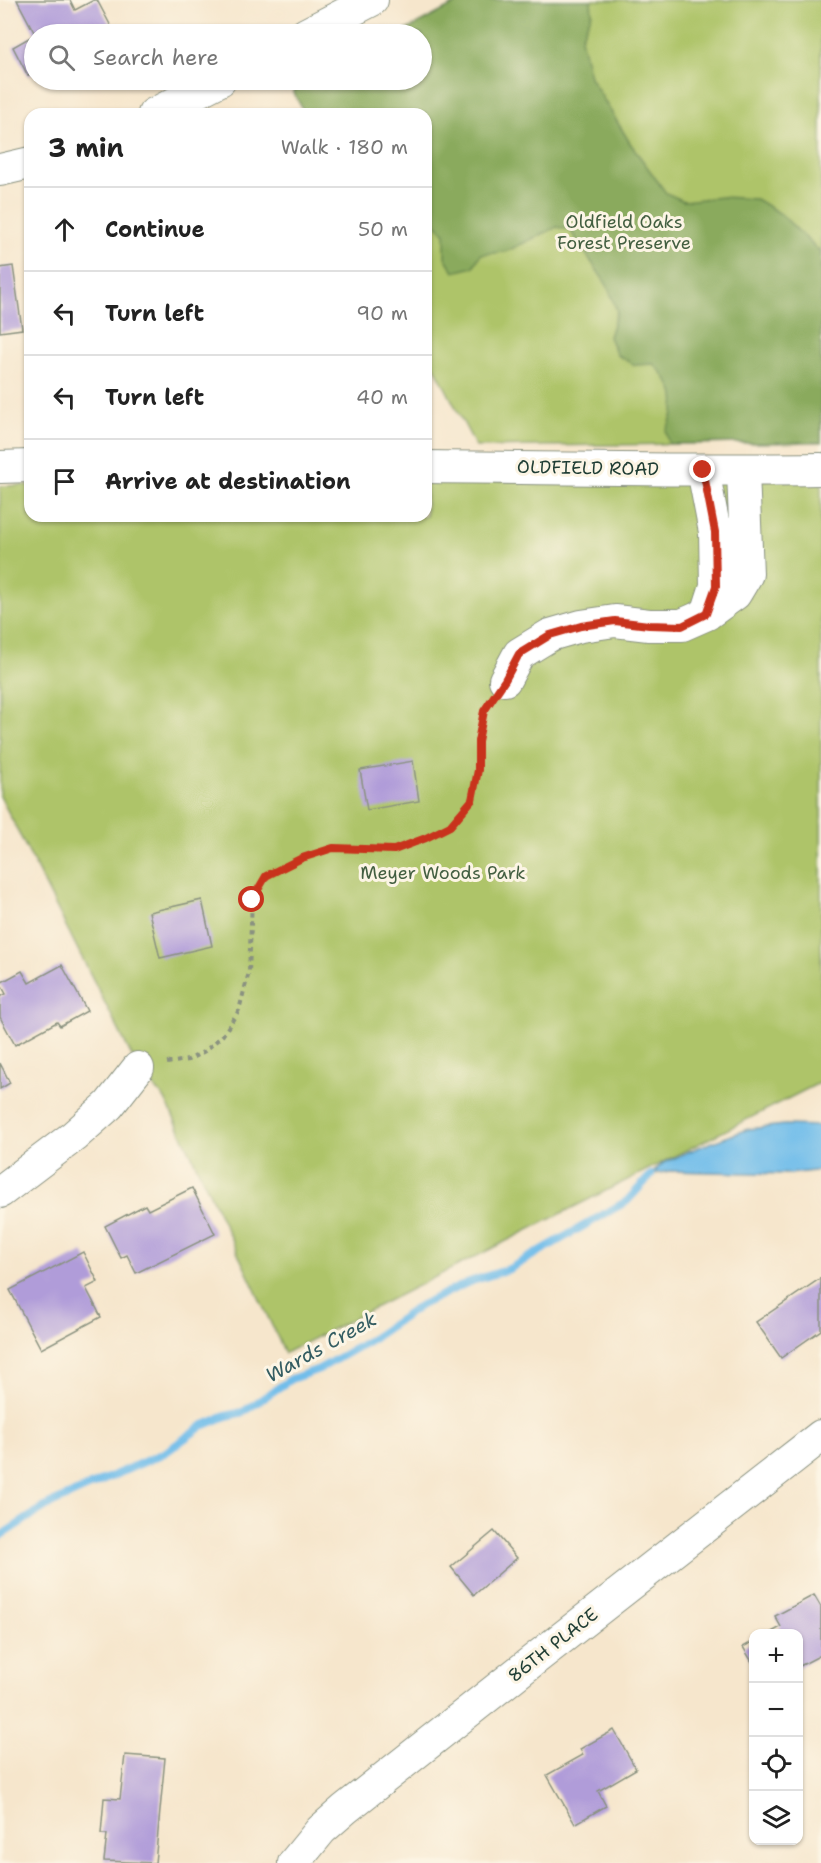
<!DOCTYPE html>
<html lang="en">
<head>
<meta charset="utf-8">
<style>
	body { margin:0; font-family:"Shantell Sans",sans-serif; background:#f6f6f6; color:#222 }
	.controls { position:absolute; right:18px; bottom:18px; display:grid; overflow:hidden; border-radius:12px; box-shadow:0 2px 4px #0004 }
	.controls button { width:54px; height:54px; display:grid; place-items:center; padding:0; border:0; border-bottom:2px solid #e0e0e0; background:#fff; color:#222; font:30px sans-serif }
	.stop { position:absolute; width:18px; height:18px; margin:-14px; border:4px solid #c8321e; border-radius:50%; background:#fff }
	.stop.end { background:#c8321e; border-color:#fff; box-shadow:0 2px 6px #0008 }
	.list { margin:0; padding:0; list-style:none }
	h2 { display:flex; justify-content:space-between; align-items:center; height:78px; margin:0; padding:0 24px; font-size:26px }
	h2 small { font-size:20px; font-weight:400; color:#767676 }
	.list li { display:grid; grid-template-columns:39px 1fr auto; gap:18px; align-items:center; box-sizing:border-box; height:84px; padding:0 24px; border-top:2px solid #e0e0e0 }
	.list b { display:block; font-size:22px; white-space:nowrap }
	.list em { font-size:20px; font-style:normal; color:#767676 }
	.icon { flex:none; width:33px; height:33px; fill:none; stroke:currentColor; stroke-width:2; stroke-linecap:round; stroke-linejoin:round }
	.map { position:relative; flex:none; width:821px; height:1863px; overflow:hidden }
	.search { position:absolute; background:#fff; box-shadow:0 2px 4px #0004; left:24px; top:24px; width:408px; height:66px; display:flex; align-items:center; gap:15px; box-sizing:border-box; padding:0 21px; border-radius:33px; color:#767676; font-size:22px }
	.panel { position:absolute; background:#fff; box-shadow:0 2px 4px #0004; left:24px; top:108px; width:408px; height:414px; border-radius:18px }
	.map>svg:first-child { display:block }
</style>
</head>
<body>
<div class="map">
<svg width="821" height="1863" viewBox="0 0 821 1863">
	<rect width="100%" height="100%" fill="#fcf5e5"/>
	<filter id="ink" filterUnits="userSpaceOnUse"><feTurbulence type="fractalNoise" baseFrequency=".0167" numOctaves="2"/><feDisplacementMap in="SourceGraphic" scale="12" xChannelSelector="R" yChannelSelector="G"/><feConvolveMatrix kernelMatrix="1 2 1 2 8 2 1 2 1" color-interpolation-filters="sRGB"/></filter>
	<filter id="wash" filterUnits="userSpaceOnUse"><feTurbulence type="fractalNoise" baseFrequency=".008" numOctaves="4" result="noise"/><feDisplacementMap in="SourceGraphic" scale="24" xChannelSelector="R" yChannelSelector="G"/><feGaussianBlur stdDeviation="1.35" result="paint"/><feColorMatrix in="noise" values="0 0 0 0 0 0 0 0 0 0 0 0 0 0 0 0 0 1.4 0 .05"/><feComposite in="paint" operator="in"/></filter>
	<g filter="url(#wash)">
		<rect width="100%" height="100%" fill="#f6e6cc"/>
		<!-- green -->
		<path fill="#aec469" stroke="#66804e" stroke-width="1.5" d="M 463,0 L 821,0 L 821,442 L 476,447 L 426,350 L 426,114 L 305,114 L 293,91 L 315,80 L 422,80 L 422,34 L 399,34 Z
			M 821,479 L 821,1082 L 285,1353 L 165,1099 L 138,1068 L 0,796 L 0,486 L 30,485 L 30,516 L 426,516 L 426,481 Z"/>
		<!-- forest -->
		<path fill="#8aaa5d" stroke="#547448" stroke-width="1.5" d="M 463,0 L 591,0 L 592,13 L 581,38 L 590,77 L 630,143 L 666,193 L 684,201 L 722,197 L 756,199 L 781,214 L 817,249 L 821,250 L 821,442 L 669,444 L 666,431 C 681,402 676,387 654,364 L 635,365 L 617,355 L 609,337 L 617,311 L 607,285 L 570,230 L 557,227 L 505,252 L 481,254 L 473,267 L 454,272 L 445,257 L 445,234 L 430,218 L 426,218 L 426,114 L 305,114 L 293,91 L 315,80 L 422,80 L 422,34 L 399,34 Z"/>
		<!-- water -->
		<path fill="#71bdea" stroke="#487d8f" stroke-width="1.5" d="M 785,1125 L 821,1126 L 821,1170 L 789,1174 L 669,1171 L 651,1175 L 663,1163 L 697,1148 L 748,1129 Z"/>
		<g fill="none" stroke-linecap="round" stroke-linejoin="round">
			<!-- stream -->
			<path stroke="#71bdea" stroke-width="8" d="M 0,1536 L 48,1505 L 166,1452 L 202,1426 L 226,1416 L 243,1412 L 291,1379 L 319,1369 L 373,1338 L 421,1305 L 469,1282 L 509,1269 L 627,1201 L 651,1175"/>
		</g>
		<g id="blocks">
			<!-- building -->
			<path fill="#b09cd9" d="M 17,0 L 70,0 L 75,10 L 94,0 L 97,0 L 114,32 L 108,34 L 35,34 Z
				M 34,35 L 34,72 L 28,76 L 13,47 Z
				M 13,266 L 22,329 L 0,332 L 0,268 Z
				M 413,761 L 419,801 L 367,810 L 360,770 Z
				M 202,900 L 212,946 L 160,958 L 149,912 Z
				M 62,965 L 87,1011 L 60,1026 L 57,1022 L 15,1045 L 0,1017 L 0,997 L 6,994 L 0,983 L 22,971 L 29,983 Z
				M 0,1063 L 10,1083 L 0,1089 Z
				M 192,1188 L 215,1234 L 136,1273 L 127,1255 L 121,1258 L 105,1226 L 145,1205 L 148,1210 Z
				M 83,1252 L 98,1282 L 86,1288 L 101,1317 L 41,1349 L 10,1290 Z
				M 821,1278 L 821,1330 L 781,1358 L 756,1322 Z
				M 494,1531 L 517,1558 L 474,1595 L 451,1567 Z
				M 814,1595 L 821,1607 L 821,1655 L 798,1667 L 798,1634 L 768,1634 L 781,1627 L 775,1616 Z
				M 754,1641 L 754,1665 L 743,1647 Z
				M 614,1730 L 636,1769 L 598,1791 L 606,1806 L 575,1824 L 547,1775 L 583,1755 L 580,1749 Z
				M 125,1755 L 165,1758 L 155,1863 L 104,1861 L 107,1834 L 101,1834 L 104,1798 L 120,1799 Z"/>
		</g>
	</g>
	<g filter="url(#ink)">
		<use href="#blocks" fill-opacity="0" stroke="#8a9280" stroke-width="1.5"/>
		<g fill="none" stroke-linecap="round" stroke-linejoin="round">
			<!-- minor casing -->
			<g stroke="#8a9280" stroke-width="34">
				<path id="minor" d="M 306,34 L 372,0
					M 154,114 L 220,80
					M 0,170 L 30,163
					M 0,467 L 30,466
					M 426,467 C 558,468 689,471 821,469
					M 703,470 L 715,532 L 716,586 L 707,614
					M 505,680 L 519,654 L 550,635 L 581,626 L 615,621 L 649,625 L 682,625 L 707,614 L 735,594 L 747,574 L 743,471
					M 0,1192 L 74,1136 L 109,1105 L 138,1068
					M 294,1863 L 321,1830 L 345,1809 L 535,1659 L 821,1436"/>
			</g>
			<!-- path -->
			<path stroke="#8a9280" stroke-width="4" stroke-dasharray="4.5 4.5" stroke-linecap="butt" d="M 167,1063 L 188,1060 L 205,1051 L 223,1035 L 239,1010 L 249,972 L 252,900 L 266,876 L 302,858 L 333,848 L 394,850 L 426,839 L 450,826 L 472,800 L 478,770 L 478,741 L 484,711 L 489,703"/>
			<!-- minor -->
			<use href="#minor" stroke="#fff" stroke-width="32"/>
		</g>
	</g>
	<g fill="none" stroke-linecap="round" stroke-linejoin="round" filter="url(#ink)">
		<!-- route -->
		<path stroke="#c8321e" stroke-width="8" d="M 252,900 L 266,876 L 302,858 L 333,848 L 394,850 L 426,838 L 450,826 L 472,800 L 478,770 L 478,741 L 484,711 L 505,680 L 519,654 L 550,635 L 581,626 L 615,621 L 649,625 L 682,626 L 706,614 L 716,586 L 715,532 L 703,470"/>
	</g>
	<g text-anchor="middle" stroke-width="6" stroke-linejoin="round" paint-order="stroke">
		<!-- park labels -->
		<g font-size="18" fill="#435f41" stroke="#fcf5e5">
			<text x="624" y="228">Oldfield Oaks<tspan x="624" dy="21">Forest Preserve</tspan></text>
			<text x="443" y="879">Meyer Woods Park</text>
		</g>
		<!-- street labels -->
		<g font-size="18" fill="#1f3d34" stroke="#fcf5e5">
			<text transform="translate(588 468) rotate(1)" y="6">OLDFIELD ROAD</text>
			<text transform="translate(553 1645) rotate(-38)" y="6">86TH PLACE</text>
		</g>
		<!-- water labels -->
		<g font-size="20" font-style="italic" fill="#345d62" stroke="#fcf5e5">
			<text transform="translate(321 1347) rotate(-29)" y="7">Wards Creek</text>
		</g>
	</g>
</svg>
<div class="controls">
<button>+</button>
<button>−</button>
<button><svg class="icon" aria-label="locate" viewBox="0 0 24 24"><circle cx="12" cy="12" r="6"/><path d="M12 2v4M12 18v4M2 12h4M18 12h4"/></svg></button>
<button><svg class="icon" aria-label="layers" viewBox="0 0 24 24"><path d="M12 4l9 5-9 5-9-5zM3 14l9 5 9-5"/></svg></button>
</div>
<div class="stop" style="left:252px;top:900px"></div>
<div class="stop end" style="left:703px;top:470px"></div>
<div class="search"><svg class="icon" aria-label="search" viewBox="0 0 24 24"><circle cx="10" cy="10" r="6"/><path d="M15 15l6 6"/></svg>Search here</div>
<section class="panel">
<h2>3 min<small>Walk · 180 m</small></h2>
<ul class="list">
<li><svg class="icon" aria-label="ahead" viewBox="0 0 24 24"><path d="M12 20V5M6 11l6-6 6 6"/></svg><div><b>Continue</b></div><em>50 m</em></li>
<li><svg class="icon" aria-label="left" viewBox="0 0 24 24"><path d="M17 20v-9H6M10 6l-5 5 5 5"/></svg><div><b>Turn left</b></div><em>90 m</em></li>
<li><svg class="icon" aria-label="left" viewBox="0 0 24 24"><path d="M17 20v-9H6M10 6l-5 5 5 5"/></svg><div><b>Turn left</b></div><em>40 m</em></li>
<li><svg class="icon" aria-label="arrive" viewBox="0 0 24 24"><path d="M6 21V4h12l-3 4 3 4H6"/></svg><div><b>Arrive at destination</b></div></li>
</ul>
</section>
</div>
</body>
</html>
